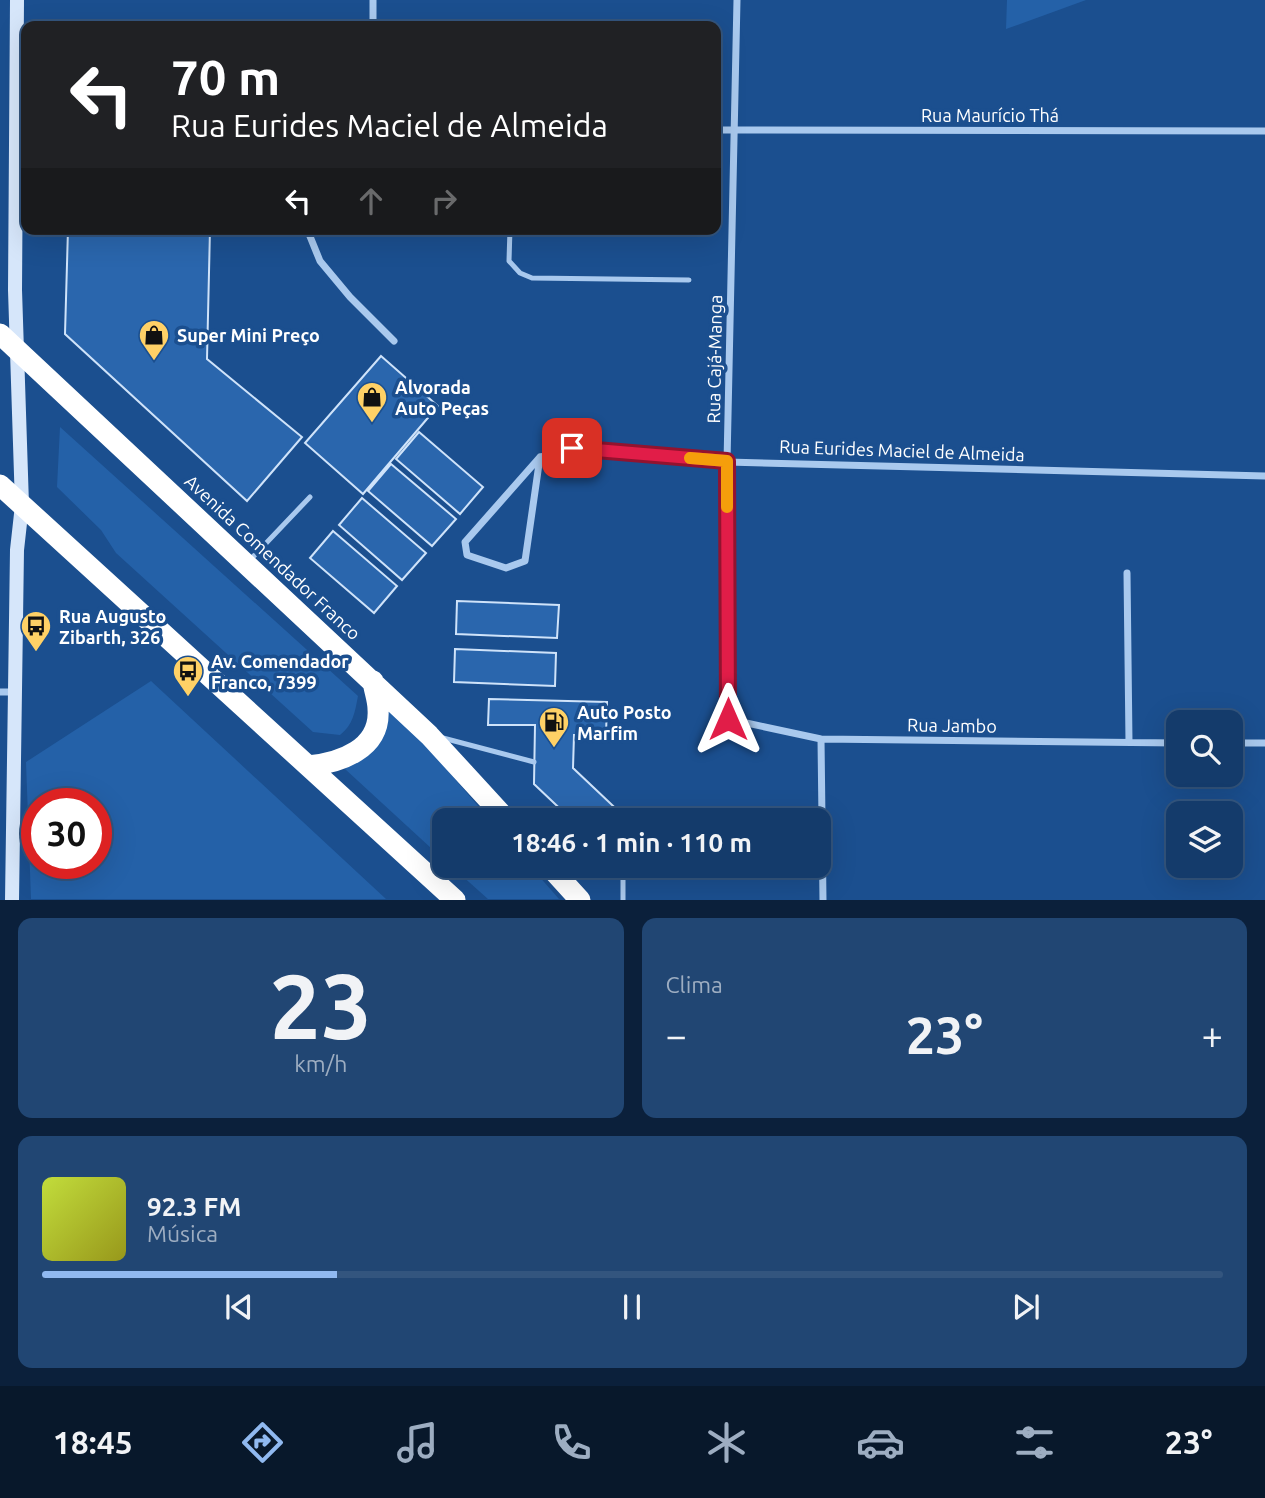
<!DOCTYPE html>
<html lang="pt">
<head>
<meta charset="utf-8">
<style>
	:root { --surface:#143b6b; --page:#214673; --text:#f1f3f6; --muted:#9dadc1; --line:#33557e; --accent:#90b9f0 }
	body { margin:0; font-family:Ubuntu,sans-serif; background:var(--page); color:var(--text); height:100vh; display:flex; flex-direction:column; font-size:26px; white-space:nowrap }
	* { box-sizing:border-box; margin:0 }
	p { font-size:23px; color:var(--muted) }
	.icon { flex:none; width:38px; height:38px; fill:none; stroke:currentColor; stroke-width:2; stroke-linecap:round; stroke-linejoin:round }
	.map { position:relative; height:900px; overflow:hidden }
	.panel { display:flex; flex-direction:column; gap:18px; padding:18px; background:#0b203b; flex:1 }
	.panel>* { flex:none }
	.hud { position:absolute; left:21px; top:21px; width:700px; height:214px; border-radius:14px; box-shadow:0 7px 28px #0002,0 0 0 2px var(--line); background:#202124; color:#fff; overflow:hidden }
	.buttons { position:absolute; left:1166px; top:710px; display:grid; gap:14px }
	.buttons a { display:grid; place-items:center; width:77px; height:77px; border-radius:14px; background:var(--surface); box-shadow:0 7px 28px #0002,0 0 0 2px var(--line); font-size:35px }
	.speed { position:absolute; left:21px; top:788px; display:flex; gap:14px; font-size:35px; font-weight:700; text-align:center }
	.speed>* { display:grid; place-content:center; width:91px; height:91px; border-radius:50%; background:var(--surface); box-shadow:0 7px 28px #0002,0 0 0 2px var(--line); line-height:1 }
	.speed .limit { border:10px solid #d22; background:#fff; color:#111 }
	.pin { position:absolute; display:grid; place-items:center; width:60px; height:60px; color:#fff; margin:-30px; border-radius:14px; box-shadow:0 4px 10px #0006 }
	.me { position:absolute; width:77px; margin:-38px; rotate:0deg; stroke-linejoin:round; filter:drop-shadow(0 0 5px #0008) }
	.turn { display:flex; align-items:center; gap:24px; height:147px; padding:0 35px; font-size:32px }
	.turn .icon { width:91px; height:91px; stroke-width:2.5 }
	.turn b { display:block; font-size:49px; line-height:60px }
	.lanes { display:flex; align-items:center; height:66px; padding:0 35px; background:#0003; justify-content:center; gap:35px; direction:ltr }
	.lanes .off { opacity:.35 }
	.big { font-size:52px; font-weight:700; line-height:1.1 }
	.panel .widget { flex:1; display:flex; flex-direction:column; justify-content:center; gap:10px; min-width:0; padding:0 24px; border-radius:14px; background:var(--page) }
	.panel .dial { align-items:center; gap:0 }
	.dial b { font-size:91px; line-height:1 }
	.song { display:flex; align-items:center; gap:21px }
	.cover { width:84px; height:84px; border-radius:10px; background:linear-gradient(135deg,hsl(70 70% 55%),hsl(60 70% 35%)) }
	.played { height:7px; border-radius:4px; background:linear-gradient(90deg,var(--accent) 25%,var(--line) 25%) }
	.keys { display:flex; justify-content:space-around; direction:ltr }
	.heat { display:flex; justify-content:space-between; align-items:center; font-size:38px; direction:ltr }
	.panel .tiles { flex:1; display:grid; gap:18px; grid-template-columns:1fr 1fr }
	.widget:last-child { grid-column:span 2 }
	.trip { position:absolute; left:432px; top:808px; width:399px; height:70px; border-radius:14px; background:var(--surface); box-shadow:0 7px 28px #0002,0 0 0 2px var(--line); font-weight:700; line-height:70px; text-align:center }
	.tab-bar { display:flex; height:112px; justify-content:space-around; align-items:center; background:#08182b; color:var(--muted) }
	.tab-bar .icon { width:49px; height:49px }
	.tab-bar .current { color:var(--accent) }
	.tab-bar b { font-size:32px; color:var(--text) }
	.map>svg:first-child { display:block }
	.green { fill:#2461a8; fill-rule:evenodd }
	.building { fill:#2a66ad; stroke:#cfe3fa; stroke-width:2 }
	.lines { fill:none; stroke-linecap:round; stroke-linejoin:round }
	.lane { stroke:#a9c9ee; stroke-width:5 }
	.street { stroke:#a9c9ee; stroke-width:7 }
	.secondary { stroke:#d6e6fa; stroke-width:14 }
	.highway { stroke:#fff; stroke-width:21 }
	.route-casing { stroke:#92132f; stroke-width:18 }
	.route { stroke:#e11d48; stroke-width:12 }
	.slow { stroke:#f59e0b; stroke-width:12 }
	.labels { text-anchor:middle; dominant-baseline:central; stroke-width:7; stroke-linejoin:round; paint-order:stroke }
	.street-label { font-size:18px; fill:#fff; stroke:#1b4f8f }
	.poi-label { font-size:18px; font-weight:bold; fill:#fff; stroke:#1b4f8f; text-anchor:start }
</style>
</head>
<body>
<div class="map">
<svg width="1265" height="900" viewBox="0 0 1265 900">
	<rect width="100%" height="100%" fill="#1b4f8f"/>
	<path class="green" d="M1007,0H1086L1006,29Z
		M60,427L358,696C355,712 353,725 340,735L313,732L116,553L101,530L57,487Z
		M151,681L386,899H31L26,762ZM37,803H96V863H37Z
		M376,687L491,821H444V860L345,769L365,754Z
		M451,866H530L559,899H488Z"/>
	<path class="building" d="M68,229H210L207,359L302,437L247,501L65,334Z
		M381,356L438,406L363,494L305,443Z
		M419,432L483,487L460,514L396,459Z
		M391,464L456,519L432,546L368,491Z
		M362,498L426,553L402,580L339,525Z
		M333,531L397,586L374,613L310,558Z
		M457,601L559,605L557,638L456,634Z
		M455,649L556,653L555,686L454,682Z
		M489,699L607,702L606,735H574L573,768L629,821H573L534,784L535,725H488Z"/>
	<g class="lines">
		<path class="lane" d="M510,229L509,261L520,273L532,278L689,280
			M249,561L310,497
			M443,738L534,762
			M623,900V869"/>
		<path class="street" d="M737,0L727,462L728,719L821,739L1178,743
			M373,26V0
			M716,130L1265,131
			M307,229L320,261L350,297L394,341
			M540,457L572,448L727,462L1265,476
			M540,457L525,561L506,568L467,555L465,542Z
			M1127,573L1129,742
			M0,692H14
			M821,739L823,900
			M1230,743H1265"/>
		<path class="secondary" d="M12,900L17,550L22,505L15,290L17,0"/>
		<path class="highway" d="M0,334L429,735L508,821
			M0,485L455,900
			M308,766C340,763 381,749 378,709C378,700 374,690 373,681
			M549,866L580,900"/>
	</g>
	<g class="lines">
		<g class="route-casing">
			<path id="route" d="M572,448L727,461L728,719"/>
		</g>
		<use href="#route" class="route"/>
		<path class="slow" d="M690,458L727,461V507"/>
	</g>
	<defs>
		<g id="shop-pin" transform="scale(1.575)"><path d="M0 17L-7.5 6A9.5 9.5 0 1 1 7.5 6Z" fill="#ffd166" stroke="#1b4f8f"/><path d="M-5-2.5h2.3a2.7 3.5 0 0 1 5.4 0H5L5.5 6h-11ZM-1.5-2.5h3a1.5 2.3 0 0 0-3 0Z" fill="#111"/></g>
		<g id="bus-pin" transform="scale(1.575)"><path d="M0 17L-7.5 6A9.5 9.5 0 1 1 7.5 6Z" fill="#ffd166" stroke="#1b4f8f"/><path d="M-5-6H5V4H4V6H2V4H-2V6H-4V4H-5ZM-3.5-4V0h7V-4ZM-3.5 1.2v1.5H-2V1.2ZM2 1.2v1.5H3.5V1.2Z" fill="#111"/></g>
		<g id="fuel-pin" transform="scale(1.575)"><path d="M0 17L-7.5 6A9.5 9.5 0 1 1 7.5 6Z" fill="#ffd166" stroke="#1b4f8f"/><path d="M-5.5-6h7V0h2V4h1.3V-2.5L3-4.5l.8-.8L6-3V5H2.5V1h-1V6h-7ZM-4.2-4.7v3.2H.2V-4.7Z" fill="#111"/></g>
	</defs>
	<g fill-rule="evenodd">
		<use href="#shop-pin" x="154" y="335"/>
		<use href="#shop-pin" x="372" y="397"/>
		<use href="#bus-pin" x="36" y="626"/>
		<use href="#bus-pin" x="188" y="671"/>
		<use href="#fuel-pin" x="554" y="722"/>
	</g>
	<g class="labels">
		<g class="street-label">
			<text x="990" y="115">Rua Maurício Thá</text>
			<text transform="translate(714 359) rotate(-89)">Rua Cajá-Manga</text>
			<text transform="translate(902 450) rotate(2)">Rua Eurides Maciel de Almeida</text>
			<text transform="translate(273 557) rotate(43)">Avenida Comendador Franco</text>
			<text transform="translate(952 725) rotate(1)">Rua Jambo</text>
		</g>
		<g class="poi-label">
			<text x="177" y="335">Super Mini Preço</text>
			<text x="395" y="387">Alvorada<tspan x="395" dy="21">Auto Peças</tspan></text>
			<text x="59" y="616">Rua Augusto<tspan x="59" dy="21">Zibarth, 326</tspan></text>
			<text x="211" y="661">Av. Comendador<tspan x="211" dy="21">Franco, 7399</tspan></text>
			<text x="577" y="712">Auto Posto<tspan x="577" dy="21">Marfim</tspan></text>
		</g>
	</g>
</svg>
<div class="buttons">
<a><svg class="icon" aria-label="search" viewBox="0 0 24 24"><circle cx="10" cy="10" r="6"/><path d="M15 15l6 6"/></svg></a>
<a><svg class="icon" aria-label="layers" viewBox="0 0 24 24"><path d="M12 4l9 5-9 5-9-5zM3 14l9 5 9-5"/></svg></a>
</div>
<div class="speed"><div class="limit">30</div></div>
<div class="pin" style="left:572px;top:448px;background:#d93025"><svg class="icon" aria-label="arrive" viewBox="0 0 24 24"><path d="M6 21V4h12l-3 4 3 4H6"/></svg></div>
<svg class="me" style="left:728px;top:719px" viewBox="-20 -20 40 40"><path d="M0-17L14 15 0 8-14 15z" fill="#e11d48" stroke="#fff" stroke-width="4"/></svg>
<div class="trip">18:46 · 1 min · 110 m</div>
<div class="hud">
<div class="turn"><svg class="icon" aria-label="left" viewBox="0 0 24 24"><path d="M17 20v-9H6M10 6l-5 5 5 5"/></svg><div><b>70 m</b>Rua Eurides Maciel de Almeida</div></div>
<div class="lanes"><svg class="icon" aria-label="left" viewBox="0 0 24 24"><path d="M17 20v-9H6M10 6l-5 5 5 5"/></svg><svg class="icon off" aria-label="ahead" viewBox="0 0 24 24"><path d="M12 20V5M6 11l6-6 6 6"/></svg><svg class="icon off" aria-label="right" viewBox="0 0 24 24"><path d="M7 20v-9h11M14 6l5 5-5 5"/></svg></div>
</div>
</div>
<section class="panel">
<div class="tiles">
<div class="widget dial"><b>23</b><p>km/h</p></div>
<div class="widget"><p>Clima</p>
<div class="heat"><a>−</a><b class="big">23°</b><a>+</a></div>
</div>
<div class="widget">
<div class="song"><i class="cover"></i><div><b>92.3 FM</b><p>Música</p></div></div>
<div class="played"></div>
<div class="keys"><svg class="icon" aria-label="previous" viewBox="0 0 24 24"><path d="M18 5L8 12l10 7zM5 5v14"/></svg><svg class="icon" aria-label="pause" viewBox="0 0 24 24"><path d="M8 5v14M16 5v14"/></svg><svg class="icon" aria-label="next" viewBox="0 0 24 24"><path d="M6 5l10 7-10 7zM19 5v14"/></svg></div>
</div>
</div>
</section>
<nav class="tab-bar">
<b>18:45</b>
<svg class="icon current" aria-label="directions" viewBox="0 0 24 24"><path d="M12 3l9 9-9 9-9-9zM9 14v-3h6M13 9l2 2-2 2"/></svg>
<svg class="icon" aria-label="music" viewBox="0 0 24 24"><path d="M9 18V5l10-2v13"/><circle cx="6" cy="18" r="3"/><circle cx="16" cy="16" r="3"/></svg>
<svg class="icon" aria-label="phone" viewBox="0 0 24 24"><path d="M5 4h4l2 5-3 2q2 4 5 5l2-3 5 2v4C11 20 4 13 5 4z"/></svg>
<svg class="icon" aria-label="climate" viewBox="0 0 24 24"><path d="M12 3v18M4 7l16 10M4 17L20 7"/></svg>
<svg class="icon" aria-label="car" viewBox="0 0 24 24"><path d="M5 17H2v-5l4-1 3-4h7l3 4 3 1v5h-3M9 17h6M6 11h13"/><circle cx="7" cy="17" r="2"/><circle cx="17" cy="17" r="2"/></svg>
<svg class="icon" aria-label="filters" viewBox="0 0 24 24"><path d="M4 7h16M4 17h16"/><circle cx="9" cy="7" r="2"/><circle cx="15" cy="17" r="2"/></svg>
<b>23°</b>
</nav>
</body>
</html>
